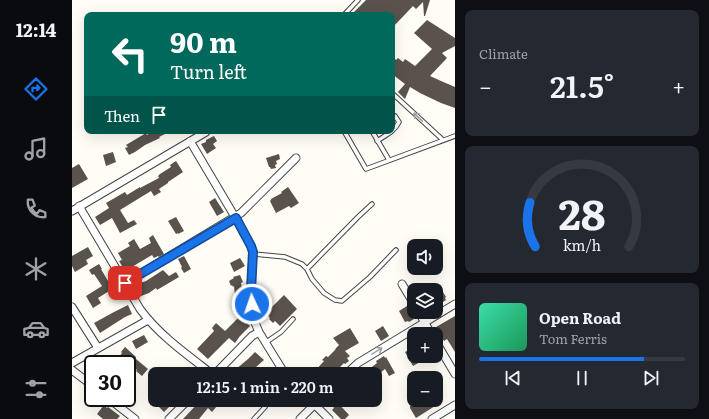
<!DOCTYPE html>
<html lang="en">
<head>
<meta charset="utf-8">
<style>
	:root { --surface:#171b24; --page:#242831; --text:#f1f3f6; --muted:#9ea1a6; --line:#363941; --accent:#1a73e8 }
	body { margin:0; font-family:Literata,serif; background:var(--page); color:var(--text); height:100vh; display:flex; flex-direction:column; font-size:15px; white-space:nowrap }
	* { box-sizing:border-box; margin:0 }
	p { font-size:13px; color:var(--muted) }
	.icon { flex:none; width:22px; height:22px; fill:none; stroke:currentColor; stroke-width:2; stroke-linecap:round; stroke-linejoin:round }
	.map { position:relative; flex:1; overflow:hidden }
	.sheet { display:flex; flex-direction:column; gap:10px; padding:10px; background:#0d0f14; width:254px }
	.sheet>* { flex:none }
	.hud { position:absolute; left:12px; top:12px; width:311px; height:122px; border-radius:8px; box-shadow:0 4px 16px #0002; background:#00695c; color:#fff; overflow:hidden }
	.buttons { position:absolute; left:335px; top:239px; display:grid; gap:8px }
	.buttons a { display:grid; place-items:center; width:36px; height:36px; border-radius:8px; background:var(--surface); box-shadow:0 4px 16px #0002; font-size:20px }
	.speed { position:absolute; left:12px; top:355px; display:flex; gap:8px; font-size:20px; font-weight:700; text-align:center }
	.speed>* { display:grid; place-content:center; width:52px; height:52px; border-radius:50%; background:var(--surface); box-shadow:0 4px 16px #0002; line-height:1 }
	.speed .limit { border:2px solid #111; border-radius:6px; background:#fff; color:#111 }
	.pin { position:absolute; display:grid; place-items:center; width:34px; height:34px; color:#fff; margin:-17px; border-radius:8px; box-shadow:0 2px 6px #0006 }
	.me { position:absolute; width:44px; margin:-22px; rotate:357deg; stroke-linejoin:round; filter:drop-shadow(0 0 3px #0008) }
	.turn { display:flex; align-items:center; gap:14px; height:84px; padding:0 20px; font-size:18px }
	.turn .icon { width:52px; height:52px; stroke-width:2.5 }
	.turn b { display:block; font-size:28px; line-height:34px }
	.then { display:flex; align-items:center; height:38px; padding:0 20px; background:#0003; gap:8px; font-size:15px }
	.big { font-size:30px; font-weight:600; line-height:1.1 }
	.sheet .tile { flex:1; display:flex; flex-direction:column; justify-content:center; gap:6px; min-width:0; padding:0 14px; border-radius:8px; background:var(--page) }
	.sheet .dial { align-items:center; gap:0 }
	.dial svg { height:104px; overflow:visible; fill:none; stroke:var(--line); stroke-width:7; stroke-linecap:round; text-anchor:middle }
	.dial text { fill:var(--text); stroke:none }
	.song { display:flex; align-items:center; gap:12px }
	.cover { width:48px; height:48px; border-radius:6px; background:linear-gradient(135deg,hsl(160 70% 55%),hsl(150 70% 35%)) }
	.played { height:4px; border-radius:2px; background:linear-gradient(90deg,var(--accent) 80%,var(--line) 80%) }
	.keys { display:flex; justify-content:space-around; direction:ltr }
	.heat { display:flex; justify-content:space-between; align-items:center; font-size:22px; direction:ltr }
	.trip { position:absolute; left:76px; top:367px; width:234px; height:40px; border-radius:8px; background:var(--surface); box-shadow:0 4px 16px #0002; font-weight:600; line-height:40px; text-align:center }
	main { display:flex; flex:1; min-height:0 }
	.tabs { display:flex; flex-direction:column; width:72px; justify-content:space-around; align-items:center; background:#090b0e; color:var(--muted) }
	.tabs .icon { width:28px; height:28px }
	.tabs .current { color:var(--accent) }
	.tabs b { font-size:18px; color:var(--text) }
	.map>svg:first-child { display:block }
	.building { fill:#5a524d }
	.lines { fill:none; stroke-linecap:round; stroke-linejoin:round }
	.service-casing { stroke:#444; stroke-width:5.5 }
	.minor-casing { stroke:#444; stroke-width:9 }
	.service { stroke:#fff; stroke-width:3.5 }
	.minor { stroke:#fff; stroke-width:7 }
	.oneway { stroke:#a0a0a0 }
	.route-casing { stroke:#114b97; stroke-width:10 }
	.route { stroke:#1a73e8; stroke-width:7 }
</style>
</head>
<body>
<main>
<nav class="tabs">
<b>12:14</b>
<svg class="icon current" aria-label="directions" viewBox="0 0 24 24"><path d="M12 3l9 9-9 9-9-9zM9 14v-3h6M13 9l2 2-2 2"/></svg>
<svg class="icon" aria-label="music" viewBox="0 0 24 24"><path d="M9 18V5l10-2v13"/><circle cx="6" cy="18" r="3"/><circle cx="16" cy="16" r="3"/></svg>
<svg class="icon" aria-label="phone" viewBox="0 0 24 24"><path d="M5 4h4l2 5-3 2q2 4 5 5l2-3 5 2v4C11 20 4 13 5 4z"/></svg>
<svg class="icon" aria-label="climate" viewBox="0 0 24 24"><path d="M12 3v18M4 7l16 10M4 17L20 7"/></svg>
<svg class="icon" aria-label="car" viewBox="0 0 24 24"><path d="M5 17H2v-5l4-1 3-4h7l3 4 3 1v5h-3M9 17h6M6 11h13"/><circle cx="7" cy="17" r="2"/><circle cx="17" cy="17" r="2"/></svg>
<svg class="icon" aria-label="filters" viewBox="0 0 24 24"><path d="M4 7h16M4 17h16"/><circle cx="9" cy="7" r="2"/><circle cx="15" cy="17" r="2"/></svg>
</nav>
<div class="map">
<svg width="383" height="419" viewBox="0 0 383 419">
	<rect width="100%" height="100%" fill="#fffdf5"/>
	<path class="building" d="M294,0H358L353,16H352L351,2L344,9L341,6L320,28V15H279Z
		M355,20L383,38V46L370,53L375,58L358,76L369,81L383,87V108L369,103L348,93L338,87L333,99L326,92L333,84L320,74V56L324,60L326,58L331,62L333,59L343,66L360,49L342,33Z
		M82,131H99L87,137L88,138L73,145L63,152L57,155L53,148L56,147L54,145L74,133L75,135Z
		M142,136L145,141L141,144L144,148L135,154L129,144L134,142V140Z
		M41,152L44,162L34,166L31,155Z
		M207,154L208,159L204,161L205,164L203,165L204,168L199,169L198,167H197L194,158Z
		M104,161L111,172L96,182V183L87,189L89,192L82,196L79,191L48,210L56,223L62,220L65,224L48,233L40,218L28,225L23,217L37,208L34,203L53,192L55,195L68,187V188L87,178L86,176L88,174L99,167L98,165Z
		M7,164L16,179L0,188V168Z
		M216,187L227,203L219,208L217,206L204,213L198,201L199,200V199L210,193L209,192Z
		M143,198L152,212L145,216L137,202Z
		M104,217L112,231L106,234V233L104,234L96,221Z
		M81,235L92,254L87,257L86,256L82,258L80,255L53,271L47,261L50,260L46,253L58,246L56,243L62,239L68,249L79,243L77,238Z
		M16,247L21,256L14,260L16,264L3,272L0,266V256Z
		M112,256L119,269L112,273L109,268L110,267L106,259Z
		M168,258L173,266L162,272L158,263Z
		M27,264L30,269H29L36,281H37L42,288L26,298L29,303L21,308L14,296L30,286L22,274L20,275L17,270Z
		M91,270L97,276L104,272L107,277L85,290L84,288L77,293L69,296L63,285L74,281Z
		M168,275L171,282L169,283L172,301H170L171,304L164,305L162,286L161,287L160,285L159,286L157,281L162,278L161,277Z
		M368,287L374,297L373,298L374,300L368,304L367,302L364,303V289Z
		M212,295L225,309L208,326L203,321L201,323L197,319L198,318L194,313Z
		M56,305L60,314L53,317L28,333L22,323L42,312Z
		M335,306L339,313L342,311L343,316L341,317L342,319L337,322L336,321L333,322L327,311Z
		M168,316L178,326L168,336L163,343L157,338L136,359L125,349L142,331L140,328L144,323L153,331Z
		M383,316V352L375,339L372,341L364,327Z
		M311,326L317,336L309,341L303,331Z
		M278,328L287,343L273,351L278,356L275,358L277,361L273,364L272,363L261,374H246L243,371L252,361L250,360L254,356L256,357L263,350L264,348L267,345L261,338Z
		M72,335L76,342L64,349L60,341Z
		M53,347L64,357V359L76,369L70,376L64,371L65,370L48,356L50,353L49,352Z
		M342,349V356H344L348,362L341,366L333,352L337,350L338,351Z
		M183,352L192,360L176,374H167L163,370L176,359Z
		M33,355L35,356V355L46,364H28L30,362L28,361Z
		M312,356L313,358L314,357L323,373L317,376L313,369L303,377V374H291L305,363L304,361Z
		M87,400H104L92,412L84,404Z
		M129,400H139L145,406L140,412L136,408L127,419H111Z
		M348,400H359L363,406L344,418L338,408V406Z
		M265,402L277,415L273,419H269L260,410L262,408L261,406Z
		M32,405L35,408L36,407L48,416L45,419H31L25,414Z"/>
	<g class="lines">
		<g class="service-casing">
			<path id="service" d="M272,15L286,0
				M320,93L371,140
				M272,131L294,169L383,136
				M300,131L317,160
				M305,141C314,135 323,131 327,122L323,116
				M181,254L213,257L230,264L235,269L240,279L252,293L263,300L270,301L298,277L324,250
				M235,269L286,217L300,204
				M193,343L209,332L221,319
				M182,419L193,407"/>
		</g>
		<g class="minor-casing">
			<path id="minor" d="M118,141L163,217L179,246L181,252L179,290L181,318L187,332L213,374
				M7,206L68,309C87,335 114,354 140,374
				M0,211L134,132
				M53,283L169,213L224,158
				M330,284L342,304
				M0,307L26,348
				M347,312L359,334
				M364,342L383,374
				M0,363L76,320
				M0,370L21,386
				M143,374L180,336L187,332
				M274,374L286,363L383,304
				M36,398L63,419
				M238,400L257,419
				M97,419L116,400
				M228,419L247,400
				M360,419L383,405"/>
		</g>
		<use href="#service" class="service"/>
		<use href="#minor" class="minor"/>
	</g>
	<defs><path id="oneway-shaft" d="M-6 0H5M1.5-3L5.5 0L1.5 3" fill="none" stroke-width="1.6" stroke-linecap="round" stroke-linejoin="round"/></defs>
	<g class="oneway">
		<use href="#oneway-shaft" transform="translate(346 117) rotate(-137)"/>
		<use href="#oneway-shaft" transform="translate(305 351) rotate(-31)"/>
	</g>
	<g class="lines">
		<g class="route-casing">
			<path id="route" d="M53,283L164,218L179,246L181,252L179,290L180,304"/>
		</g>
		<use href="#route" class="route"/>
	</g>
</svg>
<div class="buttons">
<a><svg class="icon" aria-label="sound" viewBox="0 0 24 24"><path d="M4 9h4l5-4v14l-5-4H4zM17 9q2 3 0 6"/></svg></a>
<a><svg class="icon" aria-label="layers" viewBox="0 0 24 24"><path d="M12 4l9 5-9 5-9-5zM3 14l9 5 9-5"/></svg></a>
<a>+</a>
<a>−</a>
</div>
<div class="speed"><div class="limit">30</div></div>
<div class="pin" style="left:53px;top:283px;background:#d93025"><svg class="icon" aria-label="arrive" viewBox="0 0 24 24"><path d="M6 21V4h12l-3 4 3 4H6"/></svg></div>
<svg class="me" style="left:180px;top:304px" viewBox="-20 -20 40 40"><circle r="17" fill="#1a73e8" stroke="#fff" stroke-width="3"/><path d="M0-11L8 9 0 5-8 9z" fill="#fff"/></svg>
<div class="trip">12:15 · 1 min · 220 m</div>
<div class="hud">
<div class="turn"><svg class="icon" aria-label="left" viewBox="0 0 24 24"><path d="M17 20v-9H6M10 6l-5 5 5 5"/></svg><div><b>90 m</b>Turn left</div></div>
<div class="then">Then<svg class="icon" aria-label="arrive" viewBox="0 0 24 24"><path d="M6 21V4h12l-3 4 3 4H6"/></svg></div>
</div>
</div>
<section class="sheet">
<div class="tile"><p>Climate</p>
<div class="heat"><a>−</a><b class="big">21.5°</b><a>+</a></div>
</div>
<div class="tile dial"><svg viewBox="0 0 100 80">
<path d="M14 69A42 42 0 1 1 86 69"/>
<path d="M14 69A42 42 0 0 1 10 35" stroke="#1a73e8"/>
<text x="50" y="56" font-size="32" font-weight="700">28</text>
<text x="50" y="72" font-size="11">km/h</text>
</svg></div>
<div class="tile">
<div class="song"><i class="cover"></i><div><b>Open Road</b><p>Tom Ferris</p></div></div>
<div class="played"></div>
<div class="keys"><svg class="icon" aria-label="previous" viewBox="0 0 24 24"><path d="M18 5L8 12l10 7zM5 5v14"/></svg><svg class="icon" aria-label="pause" viewBox="0 0 24 24"><path d="M8 5v14M16 5v14"/></svg><svg class="icon" aria-label="next" viewBox="0 0 24 24"><path d="M6 5l10 7-10 7zM19 5v14"/></svg></div>
</div>
</section>
</main>
</body>
</html>
